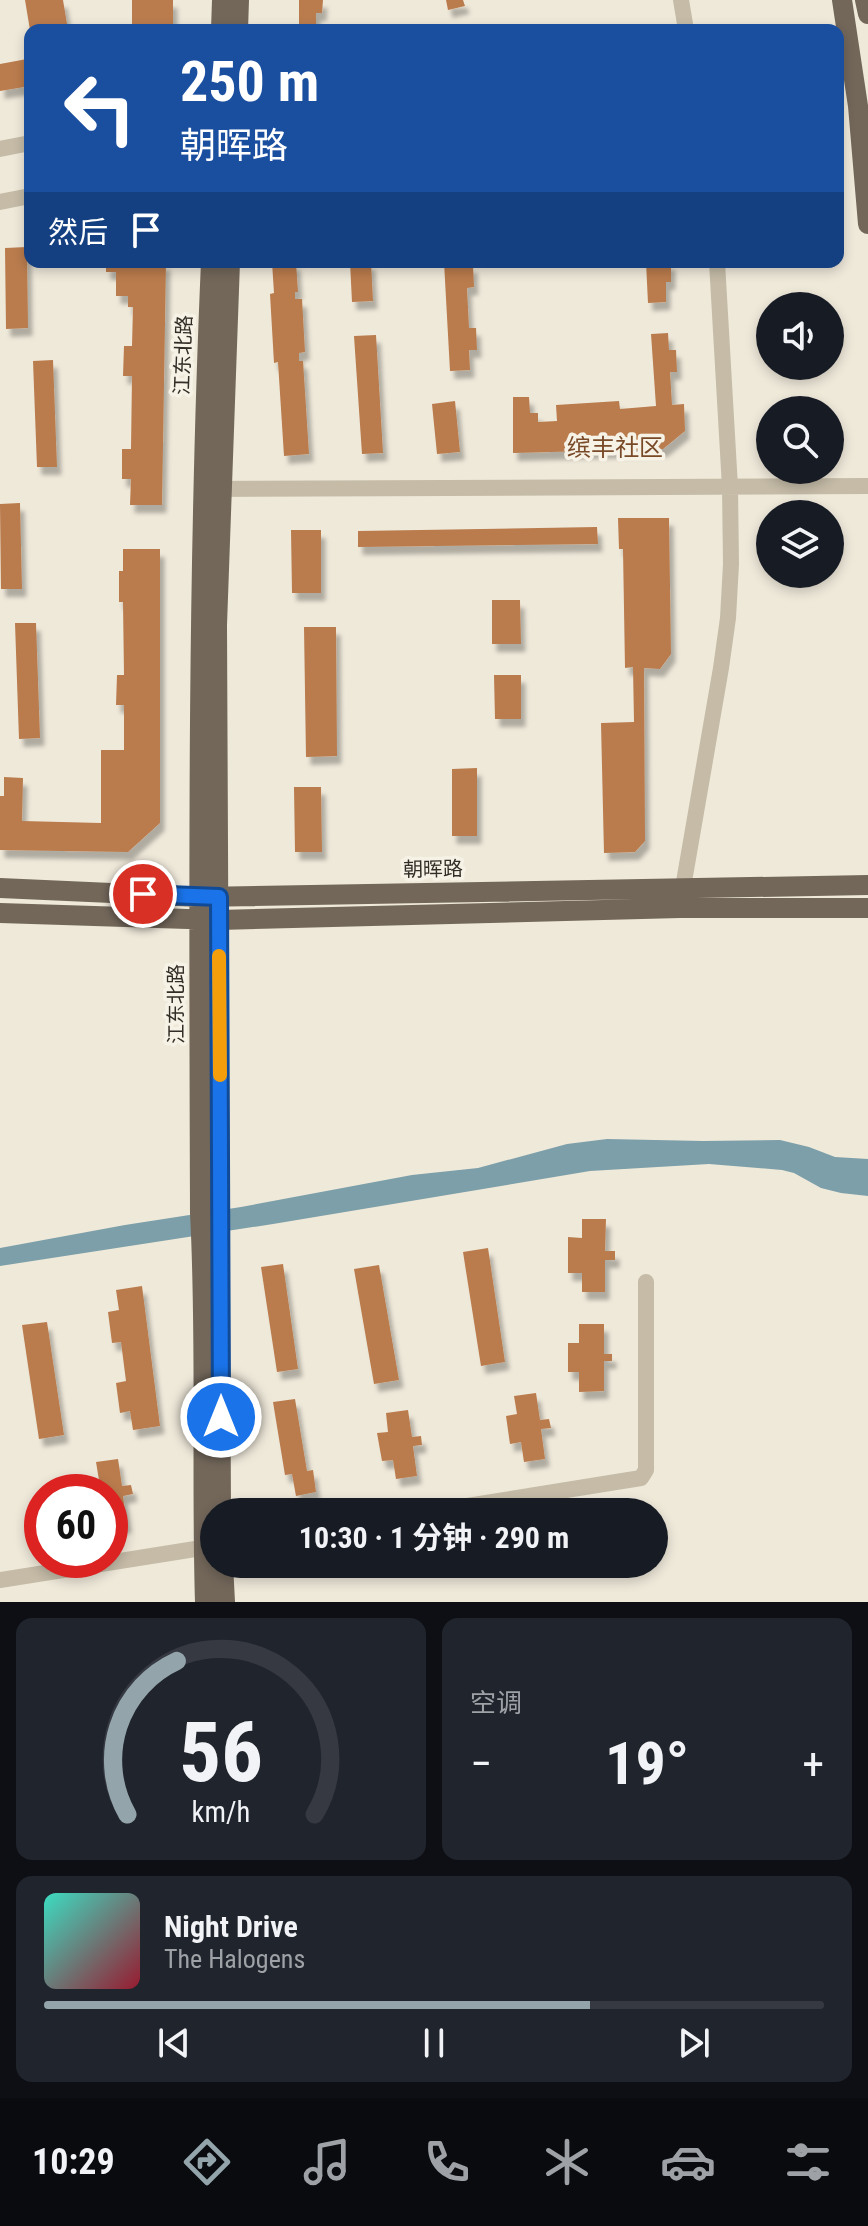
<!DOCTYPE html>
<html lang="zh">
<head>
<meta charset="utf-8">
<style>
	:root { --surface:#171b24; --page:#20242c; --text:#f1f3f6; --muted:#9ea1a6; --line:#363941; --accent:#93a4ab }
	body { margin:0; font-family:"Roboto Condensed","Noto Sans SC",sans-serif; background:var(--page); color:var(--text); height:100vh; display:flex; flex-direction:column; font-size:30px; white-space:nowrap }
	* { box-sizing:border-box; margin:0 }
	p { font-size:26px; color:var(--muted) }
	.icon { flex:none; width:44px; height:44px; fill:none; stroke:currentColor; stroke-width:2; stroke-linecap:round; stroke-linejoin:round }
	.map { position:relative; height:1602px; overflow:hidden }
	.drawer { display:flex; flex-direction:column; gap:16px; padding:16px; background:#0d0f14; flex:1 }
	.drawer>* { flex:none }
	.guide { position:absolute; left:24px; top:24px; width:820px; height:244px; border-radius:16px; box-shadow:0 4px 12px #0003; background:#1a4fa0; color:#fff; overflow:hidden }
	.buttons { position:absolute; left:756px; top:292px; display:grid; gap:16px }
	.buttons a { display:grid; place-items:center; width:88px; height:88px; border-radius:50%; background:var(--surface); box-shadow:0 4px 12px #0003; font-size:40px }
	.speed { position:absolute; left:24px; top:1474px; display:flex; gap:16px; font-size:40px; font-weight:700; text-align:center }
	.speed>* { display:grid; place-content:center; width:104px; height:104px; border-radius:50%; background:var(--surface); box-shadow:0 4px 12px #0003; line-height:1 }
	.speed .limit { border:12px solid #d22; background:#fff; color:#111 }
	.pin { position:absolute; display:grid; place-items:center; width:68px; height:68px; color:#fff; margin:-34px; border:4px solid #fff; border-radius:50%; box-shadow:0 2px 8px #0007 }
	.me { position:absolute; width:88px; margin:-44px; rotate:0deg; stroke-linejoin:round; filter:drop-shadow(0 0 6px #0008) }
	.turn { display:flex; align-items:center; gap:28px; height:168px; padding:0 24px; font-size:36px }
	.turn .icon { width:104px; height:104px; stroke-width:2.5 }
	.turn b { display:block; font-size:56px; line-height:68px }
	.then { display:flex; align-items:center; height:76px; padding:0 24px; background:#0003; gap:16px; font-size:30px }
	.big { font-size:60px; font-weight:700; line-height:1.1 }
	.drawer .card { flex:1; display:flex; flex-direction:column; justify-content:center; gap:12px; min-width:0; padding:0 28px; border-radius:16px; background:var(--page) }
	.drawer .dial { align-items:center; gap:0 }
	.dial svg { height:208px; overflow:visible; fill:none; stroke:var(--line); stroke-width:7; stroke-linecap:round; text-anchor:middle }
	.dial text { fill:var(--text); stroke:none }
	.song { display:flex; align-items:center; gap:24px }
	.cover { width:96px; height:96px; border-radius:12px; background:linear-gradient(135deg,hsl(170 70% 55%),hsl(350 70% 35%)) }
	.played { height:8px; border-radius:4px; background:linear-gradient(90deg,var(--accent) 70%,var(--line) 70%) }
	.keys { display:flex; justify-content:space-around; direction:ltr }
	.heat { display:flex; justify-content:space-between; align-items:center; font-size:44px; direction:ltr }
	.drawer .tiles { flex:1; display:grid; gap:16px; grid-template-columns:1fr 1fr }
	.card:last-child { grid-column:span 2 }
	.trip { position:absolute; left:200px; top:1498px; width:468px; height:80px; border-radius:40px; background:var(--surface); box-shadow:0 4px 12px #0003; font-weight:700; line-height:80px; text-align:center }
	.dock { display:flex; height:128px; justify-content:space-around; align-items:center; background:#090b0e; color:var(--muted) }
	.dock .icon { width:56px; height:56px }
	.dock .on { color:var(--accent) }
	.dock b { font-size:36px; color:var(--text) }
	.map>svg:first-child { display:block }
	.water { fill:#7c9fa9 }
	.building { fill:#ba7b4d; filter:url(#shadow) }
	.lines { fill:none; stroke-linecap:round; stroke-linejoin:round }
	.minor { stroke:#c5bba7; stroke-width:16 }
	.major { stroke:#73675a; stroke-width:20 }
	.route-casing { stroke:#114b97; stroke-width:20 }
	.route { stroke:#1a73e8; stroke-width:14 }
	.slow { stroke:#f59e0b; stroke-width:14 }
	.labels { text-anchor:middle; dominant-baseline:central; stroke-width:7; stroke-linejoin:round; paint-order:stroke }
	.street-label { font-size:20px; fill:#332d27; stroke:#f7f2e6 }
	.quarter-label { font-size:24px; fill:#794a28; stroke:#f7f2e6 }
</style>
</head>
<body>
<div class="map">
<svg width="868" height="1602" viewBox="0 0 868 1602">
	<defs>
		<filter id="shadow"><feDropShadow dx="4.5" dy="8" stdDeviation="2" flood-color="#0004"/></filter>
	</defs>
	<rect width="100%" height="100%" fill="#efe9da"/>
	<path class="water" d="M607,1139L703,1141L780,1140L809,1147L835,1157L868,1159V1196L841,1193L821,1188L794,1173L782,1170L709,1164L590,1171L273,1224L0,1266V1248L125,1225L241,1207L412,1175L478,1168L567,1144Z"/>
	<path class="building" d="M25,0H63L68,30H30Z
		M132,0H173V30H132Z
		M299,0H323L322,13H316V30H299Z
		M446,0H463L465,6L448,10Z
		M27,59L28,63L30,62V86L0,91V64Z
		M27,247L28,328L6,329L5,248Z
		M106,262H166L162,505H130L131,479H122V449H131L132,376H123L124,346H132L133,307H128V296H116V272H106Z
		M272,262H296L298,292H295V299H302L305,352L299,353V361H303L309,454L284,456L278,362L274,363L270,294L274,293Z
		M350,262H371L373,301L352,302Z
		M444,262H465V265H473L474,287L467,288L469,328H476L477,350H469L470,370L450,371Z
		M646,262H671V282H666V302L648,303Z
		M668,333L669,350H676L677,372H670L672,405L684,404L685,431L663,449L513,453V397H529L530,413H538V422L557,421L556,405L619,401L620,409L656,406L651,334Z
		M376,335L383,453L362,454L354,336Z
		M53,360L57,467H37L33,361Z
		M455,401L460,452L437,454L432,404Z
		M20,503L22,589H1L0,504Z
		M618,518H669L671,654L660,669L644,668L645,841L635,852L604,853L601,723L634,722L633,667L625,668L623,549H619Z
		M597,527L598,544L358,547V531Z
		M291,530H321V593H292Z
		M123,549H160V823L128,852L0,850V796H4V777L23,778L22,821L101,823V750H124V705H116L117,675H124L123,602H119V571H123Z
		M492,600H520L521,644H492Z
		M15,623H36L40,738L19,739Z
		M304,627H336L337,756L306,757Z
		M494,675H521V719H495Z
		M477,768V836H452V769Z
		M294,787H321L322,852H295Z
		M582,1219H606L605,1251H615V1260H605V1292H582V1273H568V1237L582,1238Z
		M488,1248L505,1362L481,1366L463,1252Z
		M283,1264L298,1369L277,1372L261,1267Z
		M379,1265L399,1380L374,1384L354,1269Z
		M142,1286L160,1426L133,1430L130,1411L120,1413L116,1383L126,1381L121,1342L112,1343L108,1312L119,1310L116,1290Z
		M47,1322L64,1435L39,1439L22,1325Z
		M579,1324H604V1354H612V1361H604V1391L579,1392V1372H568V1343H579Z
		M536,1393L540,1420L549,1419L551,1428L541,1429L545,1459L524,1462L521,1442L510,1444L506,1416L517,1414L514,1396Z
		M295,1399L307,1471L313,1470L316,1492L296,1496L292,1474L285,1475L273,1402Z
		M408,1410L412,1437L421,1436L422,1445L413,1446L417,1476L396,1479L393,1460L382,1461L377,1433L388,1432L386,1413Z
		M118,1459L122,1486L131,1485L133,1494L123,1496L127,1525L110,1527V1492H89L87,1482L99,1480L96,1462Z"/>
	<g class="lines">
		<path class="minor" d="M681,0L686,30
			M0,149L30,143
			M0,202L30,196
			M213,489L868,486
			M681,899L721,668L728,618L731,564L730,487L717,262
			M430,1512L641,1478L646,1470V1282
			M0,1580L214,1546"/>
		<path class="major" d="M842,0L858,106L868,224
			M865,0L868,14
			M221,30L222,0
			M238,30L239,0
			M0,888L200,897L868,885
			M0,913L219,920L680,908H868
			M221,1512L217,625L230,262
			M223,1564L225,1602
			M205,1602C201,1473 207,1343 200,1213C199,896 197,579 211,262"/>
	</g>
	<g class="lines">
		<g class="route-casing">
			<path id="route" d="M143,894L219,897L221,1417"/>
		</g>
		<use href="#route" class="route"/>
		<path class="slow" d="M219,956L220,1075"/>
	</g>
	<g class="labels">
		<g class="street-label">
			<text transform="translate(183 355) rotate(-88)">江东北路</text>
			<text transform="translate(433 869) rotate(-1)">朝晖路</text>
			<text transform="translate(176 1004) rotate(-90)">江东北路</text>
		</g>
		<g class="quarter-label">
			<text x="615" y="448">缤丰社区</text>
		</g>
	</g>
</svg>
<div class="buttons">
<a><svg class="icon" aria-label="sound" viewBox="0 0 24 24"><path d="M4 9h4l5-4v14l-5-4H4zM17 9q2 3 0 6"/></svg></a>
<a><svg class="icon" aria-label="search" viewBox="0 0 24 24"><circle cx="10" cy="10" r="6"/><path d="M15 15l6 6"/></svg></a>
<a><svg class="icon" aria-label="layers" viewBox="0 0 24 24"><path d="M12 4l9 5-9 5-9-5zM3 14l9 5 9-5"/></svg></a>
</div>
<div class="speed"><div class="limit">60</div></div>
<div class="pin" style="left:143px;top:894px;background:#d93025"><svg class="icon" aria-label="arrive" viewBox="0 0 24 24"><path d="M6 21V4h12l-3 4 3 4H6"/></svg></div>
<svg class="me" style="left:221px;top:1417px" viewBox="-20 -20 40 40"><circle r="17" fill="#1a73e8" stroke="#fff" stroke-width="3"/><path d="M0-11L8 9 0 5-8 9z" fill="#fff"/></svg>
<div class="trip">10:30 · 1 分钟 · 290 m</div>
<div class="guide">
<div class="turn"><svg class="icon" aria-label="left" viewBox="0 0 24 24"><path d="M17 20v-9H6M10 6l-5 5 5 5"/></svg><div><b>250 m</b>朝晖路</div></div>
<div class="then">然后<svg class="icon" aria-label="arrive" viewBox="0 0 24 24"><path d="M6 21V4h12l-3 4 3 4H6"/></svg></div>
</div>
</div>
<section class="drawer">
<div class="tiles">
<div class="card dial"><svg viewBox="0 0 100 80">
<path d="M14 69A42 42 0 1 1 86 69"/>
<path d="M14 69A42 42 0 0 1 33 10" stroke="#93a4ab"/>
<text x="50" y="56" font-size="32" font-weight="700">56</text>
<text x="50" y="72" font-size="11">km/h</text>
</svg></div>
<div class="card"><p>空调</p>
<div class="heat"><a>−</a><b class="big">19°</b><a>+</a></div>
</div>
<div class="card">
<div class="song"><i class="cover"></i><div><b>Night Drive</b><p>The Halogens</p></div></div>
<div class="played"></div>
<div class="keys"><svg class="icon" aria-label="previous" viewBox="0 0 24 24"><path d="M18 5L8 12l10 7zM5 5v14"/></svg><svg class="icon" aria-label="pause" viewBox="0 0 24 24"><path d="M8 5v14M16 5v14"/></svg><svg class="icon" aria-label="next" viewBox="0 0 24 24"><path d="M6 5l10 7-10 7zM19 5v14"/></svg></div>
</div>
</div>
</section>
<nav class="dock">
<b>10:29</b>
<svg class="icon on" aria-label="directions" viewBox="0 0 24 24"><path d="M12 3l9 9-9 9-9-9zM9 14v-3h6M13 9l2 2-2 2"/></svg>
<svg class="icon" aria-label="music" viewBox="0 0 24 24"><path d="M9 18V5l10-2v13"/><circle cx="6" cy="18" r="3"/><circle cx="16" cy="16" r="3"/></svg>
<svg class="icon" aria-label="phone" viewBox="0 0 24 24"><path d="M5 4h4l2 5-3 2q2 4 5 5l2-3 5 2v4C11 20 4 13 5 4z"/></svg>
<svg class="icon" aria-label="climate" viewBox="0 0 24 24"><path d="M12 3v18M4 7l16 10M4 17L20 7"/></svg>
<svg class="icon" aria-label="car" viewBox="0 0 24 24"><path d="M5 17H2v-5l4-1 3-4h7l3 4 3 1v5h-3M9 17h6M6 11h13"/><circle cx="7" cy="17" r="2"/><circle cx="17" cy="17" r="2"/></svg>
<svg class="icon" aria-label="filters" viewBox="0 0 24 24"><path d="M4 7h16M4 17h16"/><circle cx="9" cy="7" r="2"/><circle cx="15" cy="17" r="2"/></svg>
</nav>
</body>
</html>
